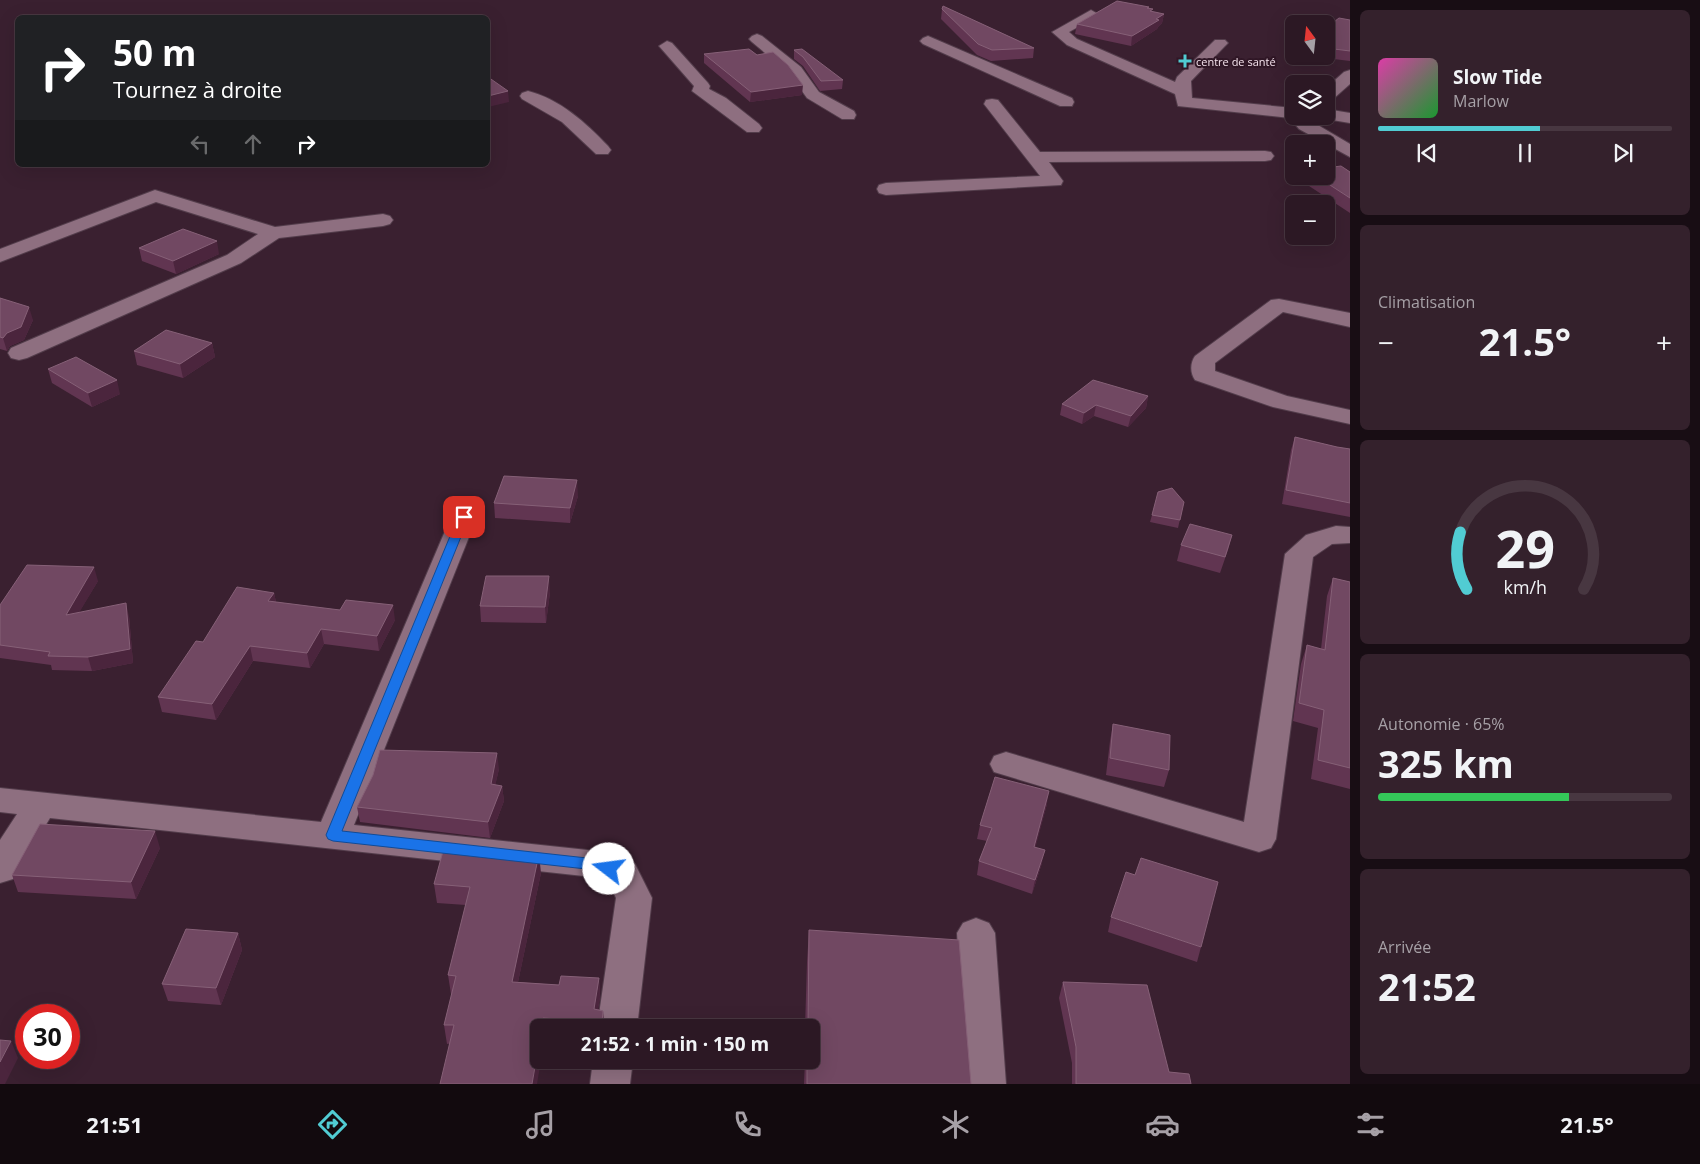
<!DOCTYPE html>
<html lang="fr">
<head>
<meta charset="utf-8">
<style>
	:root { --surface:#2c1824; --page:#34212c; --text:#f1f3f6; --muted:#a6a0a6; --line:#483741; --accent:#51ccd3 }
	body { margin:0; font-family:"Open Sans",sans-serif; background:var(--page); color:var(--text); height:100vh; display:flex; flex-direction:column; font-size:19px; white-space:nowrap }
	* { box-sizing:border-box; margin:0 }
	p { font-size:16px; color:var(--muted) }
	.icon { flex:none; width:28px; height:28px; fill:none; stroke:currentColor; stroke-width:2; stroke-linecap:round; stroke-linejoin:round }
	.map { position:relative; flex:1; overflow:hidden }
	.drawer { display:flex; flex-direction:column; gap:10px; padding:10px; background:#180d14; width:350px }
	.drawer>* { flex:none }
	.hud { position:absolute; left:15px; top:15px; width:475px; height:152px; border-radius:8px; box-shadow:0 5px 20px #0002,0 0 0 1px var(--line); background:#202124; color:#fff; overflow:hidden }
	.needle { width:32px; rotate:345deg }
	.buttons { position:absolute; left:1285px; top:15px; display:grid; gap:10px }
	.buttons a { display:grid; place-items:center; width:50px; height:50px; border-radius:8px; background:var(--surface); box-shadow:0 5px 20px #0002,0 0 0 1px var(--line); font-size:25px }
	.speed { position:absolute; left:15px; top:1004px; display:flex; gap:10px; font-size:25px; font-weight:700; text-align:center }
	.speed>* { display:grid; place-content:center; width:65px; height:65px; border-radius:50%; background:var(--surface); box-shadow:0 5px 20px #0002,0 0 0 1px var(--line); line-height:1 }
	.speed .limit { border:8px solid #d22; background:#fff; color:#111 }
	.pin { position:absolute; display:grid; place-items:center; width:42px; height:42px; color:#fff; margin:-21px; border-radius:10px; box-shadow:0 2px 8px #0006 }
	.me { position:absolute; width:55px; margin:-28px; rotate:285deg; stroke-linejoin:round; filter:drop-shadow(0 0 4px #0008) }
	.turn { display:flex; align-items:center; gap:18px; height:105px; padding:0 15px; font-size:22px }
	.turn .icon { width:65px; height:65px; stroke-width:2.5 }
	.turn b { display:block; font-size:35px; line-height:42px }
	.lanes { display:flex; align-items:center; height:48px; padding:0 15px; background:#0003; justify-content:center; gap:25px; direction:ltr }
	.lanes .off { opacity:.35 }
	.big { font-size:38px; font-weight:700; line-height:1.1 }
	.drawer .widget { flex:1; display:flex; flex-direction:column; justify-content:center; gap:8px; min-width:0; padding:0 18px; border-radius:8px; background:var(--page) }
	.drawer .dial { align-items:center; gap:0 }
	.dial svg { height:130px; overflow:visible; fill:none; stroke:var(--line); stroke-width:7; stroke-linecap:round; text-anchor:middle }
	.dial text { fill:var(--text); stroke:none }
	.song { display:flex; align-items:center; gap:15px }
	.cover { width:60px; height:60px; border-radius:8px; background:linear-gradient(135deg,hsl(320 70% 55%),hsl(130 70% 35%)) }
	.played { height:5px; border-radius:2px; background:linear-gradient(90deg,var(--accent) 55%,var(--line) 55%) }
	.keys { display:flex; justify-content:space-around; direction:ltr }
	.heat { display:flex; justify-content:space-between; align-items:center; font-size:28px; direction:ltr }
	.charge { height:8px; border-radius:4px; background:linear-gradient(90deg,#34c759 65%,var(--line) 0) }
	.trip { position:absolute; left:530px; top:1019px; width:290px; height:50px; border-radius:8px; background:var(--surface); box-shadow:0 5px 20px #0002,0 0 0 1px var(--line); font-weight:700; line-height:50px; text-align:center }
	.tabs { display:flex; height:80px; justify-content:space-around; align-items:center; background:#120a0e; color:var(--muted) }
	.tabs .icon { width:35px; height:35px }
	.tabs .active { color:var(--accent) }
	.tabs b { font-size:22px; color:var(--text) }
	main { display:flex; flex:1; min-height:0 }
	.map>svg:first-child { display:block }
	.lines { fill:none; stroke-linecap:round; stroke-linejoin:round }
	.street-casing { stroke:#533d4b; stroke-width:2 }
	.street { fill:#8e6f80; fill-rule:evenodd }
	.wall { fill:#613551 }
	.shaded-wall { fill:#4b253d }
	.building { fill:#714862; stroke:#866077 }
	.route { fill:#1a73e8; stroke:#114b97 }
	.poi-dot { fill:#51ccd3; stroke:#301726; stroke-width:2 }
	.labels { text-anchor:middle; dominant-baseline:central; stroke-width:4; stroke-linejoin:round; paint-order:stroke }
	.far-poi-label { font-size:11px; fill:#f5e3ed; stroke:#301726; text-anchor:start }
</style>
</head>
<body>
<main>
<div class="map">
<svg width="1350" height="1084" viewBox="0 0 1350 1084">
	<rect width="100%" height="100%" fill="#3a2030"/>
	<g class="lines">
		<g class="street-casing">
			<path id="street" d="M1091,10L1098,14L1096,17L1069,32L1077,39L1175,82L1177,77L1215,40H1225L1228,43L1225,46L1191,81L1192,98L1294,108V116H1306L1311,121L1350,144V157L1299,129L1290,118L1178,106L1175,94L1067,45L1052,32Z
				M757,34L762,36L801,67L819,92L854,111L856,115L854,119H842L807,98L789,73L752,42L749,39L752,36Z
				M928,36L1072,98L1074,102L1072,106H1060L923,44L920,41L923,38Z
				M667,41L672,43L708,83L710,86L709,89L726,98L759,124L762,128L759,132H747L692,91L694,86L659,46Z
				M1350,70V84L1332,100L1326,102V88L1344,72Z
				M528,91C560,99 586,123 608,146L611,150L608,154H596L562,122L522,99L520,96L522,93Z
				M992,99L998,100L1040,152L1265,151L1271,152L1274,156L1271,160L1265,161L1049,162L1063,181L1061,185L886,195L879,193L877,189L879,185L886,183L1040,176L984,104L986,100Z
				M1326,109L1350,113V123L1320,118L1326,116Z
				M155,190L275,227L383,214L390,216L393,220L390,224L383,226L279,238L241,263L27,358L19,360L11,358L8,353L11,348L227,255L258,234L156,202L0,262V249Z
				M1279,299L1350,313V327L1283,312L1215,363V371L1287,396L1350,410V424L1273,407L1195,380C1190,373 1190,363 1195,356L1271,300Z
				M464,509L474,511L477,517L354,825L597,851L635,864L652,898L637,1028H597L616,898L609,883L593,877L50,818L13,879L0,883V840L17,814L0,812V788L321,822L451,517L454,511Z
				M1336,526L1350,527V543L1332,544L1313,557L1276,839L1271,848L1259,852L994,772L990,764L994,756L1006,752L1244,822L1285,554L1306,535Z
				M976,918L989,923L995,933L1006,1084H966L957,933L963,923Z
				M593,1060H633L630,1084H590Z"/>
		</g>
		<use href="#street" class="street"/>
	</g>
	<path class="wall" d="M1149,7V8L1153,12L1164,14L1162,23L1158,27L1157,29L1131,46L1075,34L1077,24Z
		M942,9L1034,48L1033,58L991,61L977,55L941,19Z
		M1350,20V61L1309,56H1326V28Z
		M794,50L843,80L842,89L820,91L803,66L794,59Z
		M704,54L802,95L750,102L704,63Z
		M1350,172V213L1303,182L1305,176H1326Z
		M139,248L219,254L176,274L142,261Z
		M0,298L33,320L24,340L10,346L7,351L0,349Z
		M212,343L215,357L183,378L137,365L134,351Z
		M48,369L120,394L92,407L52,383Z
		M1148,396L1146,408L1128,427L1094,416L1082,424L1060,415L1062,404Z
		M1295,437L1337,447L1350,449V517L1282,504L1291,450Z
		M578,496L570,523L495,518L494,503Z
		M1184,502L1178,528L1150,522L1152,515Z
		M1232,535L1228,550L1220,573L1177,561L1181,545Z
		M1333,578L1350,582V789L1311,779L1318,728L1293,721L1301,664L1307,645L1321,649L1327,596Z
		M98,581L79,612L129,616L133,663L92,671L52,670L51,665L0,658V605Z
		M550,592L546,623L481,622L480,606Z
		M274,593L276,602L395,620L379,651L324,644L310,668L253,661L216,720L162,712L158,697L203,642Z
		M1113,724L1169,770L1164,787L1106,775L1110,741Z
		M499,769L495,785L502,786L504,801L490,838L360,822L357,807Z
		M1047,804L1035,847L1042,863L1032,894L977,875L979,861L987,841L977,839L980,825Z
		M160,848L136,899L18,892L12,875Z
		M541,873L518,982L559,985L599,978L600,997L598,1009L603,1011L604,1028H539L447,1044L444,1025L452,994H451L448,975L466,905L437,903L434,884Z
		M1111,917L1201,947L1197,962L1108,932Z
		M809,930L971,1084H804L805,1060H811V1028H805L807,962Z
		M238,933L242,950L221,1005L168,1001L162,984Z
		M1063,982L1169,1072L1191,1084H1072V1063L1059,998Z"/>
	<path class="shaded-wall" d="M1164,14L1162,23L1158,27L1157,29L1131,46L1132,36Z
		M803,85L802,95L750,102L751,92Z
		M508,91L509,102L488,107V96Z
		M217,241L219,254L176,274L173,261Z
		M29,307L33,320L24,340L10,346L7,351L3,338Z
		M212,343L215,357L183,378L180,364Z
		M117,380L120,394L92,407L88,393Z
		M1148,396L1146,408L1128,427L1131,416Z
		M1096,405L1094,416L1082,424L1084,413Z
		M577,480L578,496L570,523V508Z
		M94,567L98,581L70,628L66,615Z
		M549,576L550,592L546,623L545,607Z
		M274,593L277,607L268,601Z
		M126,603L129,616L133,663L92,671L88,657Z
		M393,605L395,620L379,651L377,636Z
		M321,629L324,644L310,668L307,653Z
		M250,646L253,661L216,720L212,704Z
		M497,753L499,769L492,800L491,784Z
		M502,786L504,801L490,838L488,822Z
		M1049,791L1047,804L1032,861L1034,847Z
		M155,831L160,848L136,899L131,882Z
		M1045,850L1042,863L1032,894L1035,880Z
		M539,854L541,873L514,1001L512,982Z
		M238,933L242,950L221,1005L216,988Z
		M599,978L600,997L596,1021L594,1009Z
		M603,1011L604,1028H602V1022Z
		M543,1018L544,1028H542Z
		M11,1041L18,1058L5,1084H0V1062Z
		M539,1044V1060H541L537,1084H532Z"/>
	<path class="building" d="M1117,1L1149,7L1147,8L1153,9L1150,11L1164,14L1156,19L1159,20L1132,36L1077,24Z
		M943,6L1034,48L992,50L978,44L942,9Z
		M1339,18L1350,20V51L1326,48V28Z
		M749,49L757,55L773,52L788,65L803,85L751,92L704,54Z
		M802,49L843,80L821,81L803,57L794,50Z
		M488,77L508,91L488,96Z
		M1341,166L1350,172V198L1316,176H1326V168Z
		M183,229L217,241L173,261L139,248Z
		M0,298L29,307L21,327L7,333L3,338L0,337Z
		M166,330L212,343L180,364L134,351Z
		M76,357L117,380L88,393L48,369Z
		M1093,380L1148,396L1131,416L1096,405L1084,413L1062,404Z
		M1295,437L1337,447L1350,449V503L1286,490Z
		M504,476L577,480L570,508L494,503Z
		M1172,488L1184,502L1180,520L1152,515L1158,492Z
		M1190,524L1232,535L1225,557L1181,545Z
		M27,565L94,567L66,615L126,603L130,649L88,657L48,656L50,652L0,645V605Z
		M486,576H549L545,607L480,606Z
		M1333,578L1350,582V768L1318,760L1324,710L1299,703L1307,645L1325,650Z
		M237,587L274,593L268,601L340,610L346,600L393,605L377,636L321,629L307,653L250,646L212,704L158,697L196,641L203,642Z
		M1113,724L1170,735L1169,770L1110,758Z
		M380,750L497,753L491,784L502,786L488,822L357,807L373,775Z
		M995,777L1049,791L1034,847L1045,850L1035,880L979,861L992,828L980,825Z
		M40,824L155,831L131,882L12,875Z
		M445,844L539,854L512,982L559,985L561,976L599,978L594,1009L603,1011L602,1022L543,1018L542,1028H539V1044L532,1084H440L454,1025H444L456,976L448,975L470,887L434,884Z
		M1141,858L1218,882L1201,947L1111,917L1126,872L1135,875Z
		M186,929L238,933L216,988L162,984Z
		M809,930L959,940L971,1084H807V1060H811V1028H808Z
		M1063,982L1147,985L1169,1072L1189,1074L1191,1084H1076V1047Z
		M0,1040L11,1041L0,1062Z"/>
	<path class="route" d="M464,514L469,517L342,831L596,859L614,865L616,869L614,873L609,875L595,870L333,841L328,839L326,835L458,517Z"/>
	<path class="poi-dot" d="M1182.5 53.5h5v5h5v5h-5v5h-5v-5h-5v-5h5z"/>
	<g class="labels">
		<g class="far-poi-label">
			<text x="1196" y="61">centre de santé</text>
		</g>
	</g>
</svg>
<div class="buttons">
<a><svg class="needle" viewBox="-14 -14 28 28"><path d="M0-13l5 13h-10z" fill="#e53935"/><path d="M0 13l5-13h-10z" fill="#a6a0a6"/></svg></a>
<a><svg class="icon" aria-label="layers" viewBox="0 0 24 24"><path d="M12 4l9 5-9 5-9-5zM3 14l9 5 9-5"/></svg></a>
<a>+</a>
<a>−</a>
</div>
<div class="speed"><div class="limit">30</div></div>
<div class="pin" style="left:464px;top:517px;background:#d93025"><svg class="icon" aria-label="arrive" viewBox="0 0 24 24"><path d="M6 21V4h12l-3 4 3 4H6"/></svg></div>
<svg class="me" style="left:609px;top:869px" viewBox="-20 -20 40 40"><circle r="19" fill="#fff"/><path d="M0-13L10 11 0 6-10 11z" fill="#1a73e8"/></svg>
<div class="trip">21:52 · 1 min · 150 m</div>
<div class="hud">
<div class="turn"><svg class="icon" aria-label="right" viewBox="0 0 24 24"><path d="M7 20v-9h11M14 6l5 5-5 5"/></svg><div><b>50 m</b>Tournez à droite</div></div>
<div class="lanes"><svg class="icon off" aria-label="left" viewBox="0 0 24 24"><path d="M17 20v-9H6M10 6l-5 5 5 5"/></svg><svg class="icon off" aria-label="ahead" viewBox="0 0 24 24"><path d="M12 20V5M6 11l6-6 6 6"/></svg><svg class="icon" aria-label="right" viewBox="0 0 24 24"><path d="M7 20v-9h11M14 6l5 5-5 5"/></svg></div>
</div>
</div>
<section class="drawer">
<div class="widget">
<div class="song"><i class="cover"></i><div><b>Slow Tide</b><p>Marlow</p></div></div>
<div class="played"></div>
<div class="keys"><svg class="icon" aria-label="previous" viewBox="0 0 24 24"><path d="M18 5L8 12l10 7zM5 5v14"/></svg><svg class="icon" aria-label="pause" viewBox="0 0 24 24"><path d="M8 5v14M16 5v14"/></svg><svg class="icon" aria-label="next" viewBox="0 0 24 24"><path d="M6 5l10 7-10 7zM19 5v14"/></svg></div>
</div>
<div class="widget"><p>Climatisation</p>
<div class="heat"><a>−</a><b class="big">21.5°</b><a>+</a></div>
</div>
<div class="widget dial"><svg viewBox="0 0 100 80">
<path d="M14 69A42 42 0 1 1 86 69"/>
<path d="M14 69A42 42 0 0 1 10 34" stroke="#51ccd3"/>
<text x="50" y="56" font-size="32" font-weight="700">29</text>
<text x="50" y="72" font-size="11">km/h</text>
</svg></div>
<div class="widget"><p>Autonomie · 65%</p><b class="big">325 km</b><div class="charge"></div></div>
<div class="widget"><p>Arrivée</p><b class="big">21:52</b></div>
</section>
</main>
<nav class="tabs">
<b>21:51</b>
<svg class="icon active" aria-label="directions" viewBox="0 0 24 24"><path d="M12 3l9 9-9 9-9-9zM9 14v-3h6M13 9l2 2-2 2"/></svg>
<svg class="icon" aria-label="music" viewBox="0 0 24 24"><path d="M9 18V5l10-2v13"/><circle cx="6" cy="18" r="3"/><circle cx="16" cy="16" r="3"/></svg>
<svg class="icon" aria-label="phone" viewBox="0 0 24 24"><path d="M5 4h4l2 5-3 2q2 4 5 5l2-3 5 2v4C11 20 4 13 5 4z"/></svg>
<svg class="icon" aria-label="climate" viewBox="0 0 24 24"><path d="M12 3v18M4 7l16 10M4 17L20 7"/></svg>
<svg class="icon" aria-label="car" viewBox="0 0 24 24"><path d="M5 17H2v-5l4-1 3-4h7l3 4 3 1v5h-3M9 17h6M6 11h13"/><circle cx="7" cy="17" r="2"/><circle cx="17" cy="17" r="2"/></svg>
<svg class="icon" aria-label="filters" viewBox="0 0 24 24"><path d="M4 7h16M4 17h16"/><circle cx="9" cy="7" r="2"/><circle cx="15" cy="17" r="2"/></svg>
<b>21.5°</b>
</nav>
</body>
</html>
